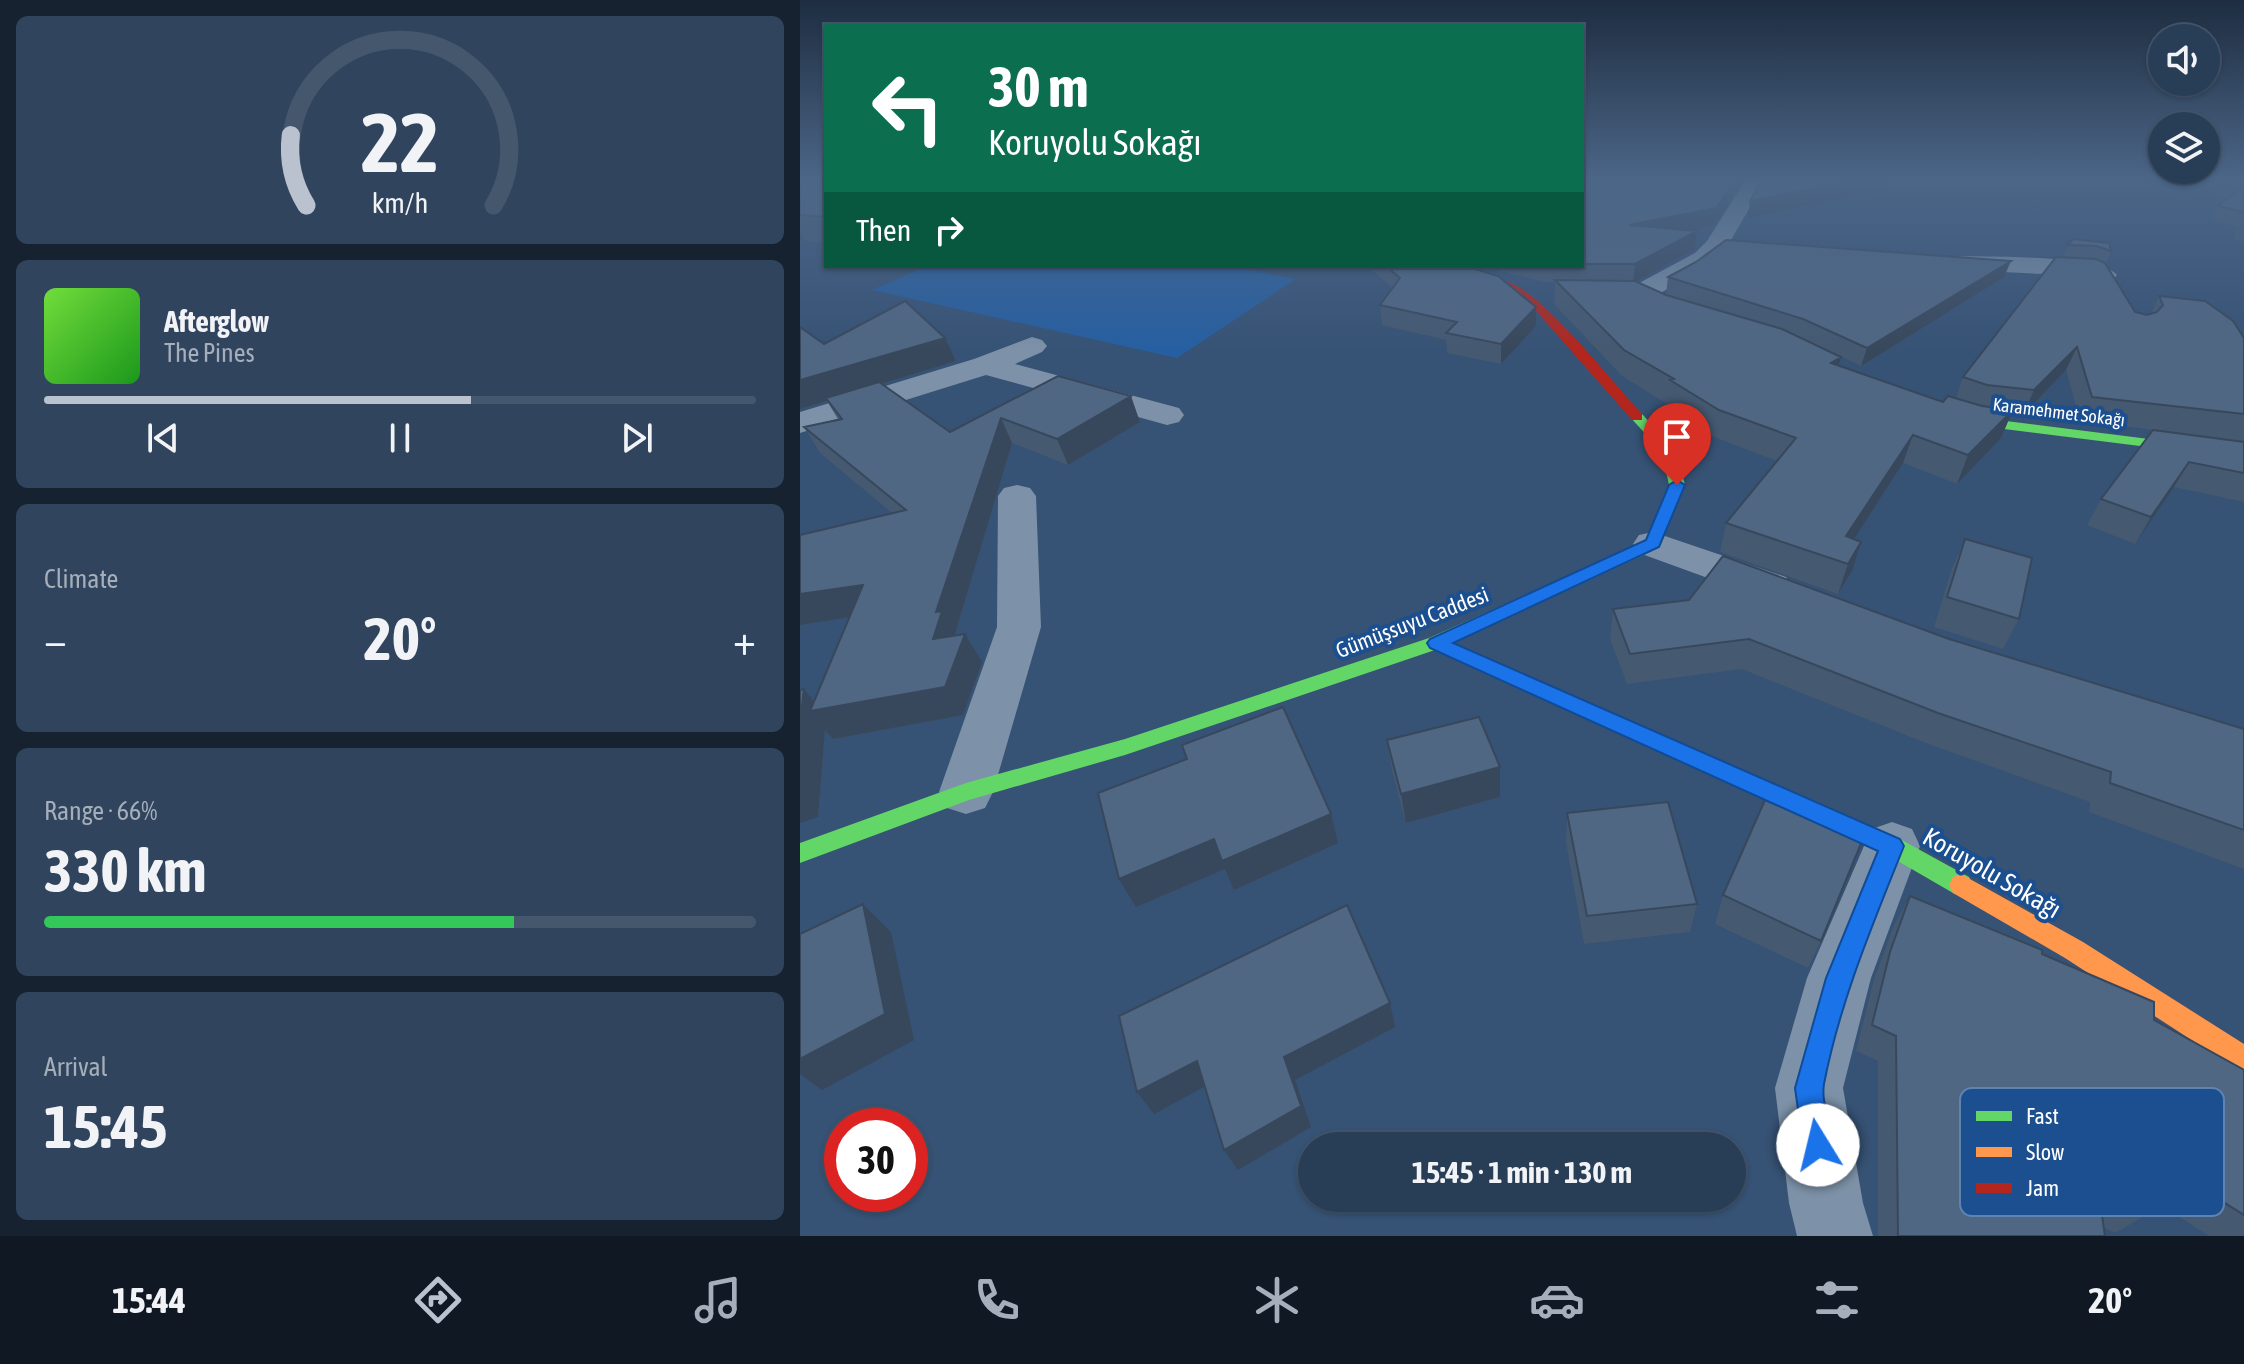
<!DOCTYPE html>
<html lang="en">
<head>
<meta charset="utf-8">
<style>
	:root { --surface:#283e57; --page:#30455d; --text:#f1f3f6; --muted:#a5aeba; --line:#44576d; --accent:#b9c2ce }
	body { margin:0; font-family:"Asap Condensed",sans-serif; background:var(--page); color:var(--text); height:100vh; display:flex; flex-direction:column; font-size:30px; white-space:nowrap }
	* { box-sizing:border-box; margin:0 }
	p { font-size:26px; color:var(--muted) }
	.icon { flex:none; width:44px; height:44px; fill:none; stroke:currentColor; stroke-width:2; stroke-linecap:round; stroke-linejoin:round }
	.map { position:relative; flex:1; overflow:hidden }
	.sheet { display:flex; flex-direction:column; gap:16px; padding:16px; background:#162230; width:800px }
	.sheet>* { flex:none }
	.guide { position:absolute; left:24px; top:24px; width:760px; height:244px; border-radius:0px; box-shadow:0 2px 6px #0004,0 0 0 2px var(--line); background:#0b6e4f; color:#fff; overflow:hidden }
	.buttons { position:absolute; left:1348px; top:24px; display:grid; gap:16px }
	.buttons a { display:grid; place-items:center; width:72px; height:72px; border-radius:50%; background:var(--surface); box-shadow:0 2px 6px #0004,0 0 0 2px var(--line); font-size:40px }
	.speed { position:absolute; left:24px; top:1108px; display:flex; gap:16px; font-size:40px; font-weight:700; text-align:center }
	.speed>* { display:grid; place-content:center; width:104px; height:104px; border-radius:50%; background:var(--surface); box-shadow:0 2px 6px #0004,0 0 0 2px var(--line); line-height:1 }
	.speed .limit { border:12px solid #d22; background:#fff; color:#111 }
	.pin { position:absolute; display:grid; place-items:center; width:68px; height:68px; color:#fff; margin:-82px -34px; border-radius:50% 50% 50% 0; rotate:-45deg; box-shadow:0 0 8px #0007 }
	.pin .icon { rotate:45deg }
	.me { position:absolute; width:88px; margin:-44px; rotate:351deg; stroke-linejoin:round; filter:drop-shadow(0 0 6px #0008) }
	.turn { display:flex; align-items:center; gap:28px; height:168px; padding:0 32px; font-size:36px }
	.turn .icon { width:104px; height:104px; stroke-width:2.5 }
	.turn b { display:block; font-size:56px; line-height:68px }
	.then { display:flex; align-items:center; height:76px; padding:0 32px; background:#0003; gap:16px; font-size:30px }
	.big { font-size:60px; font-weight:700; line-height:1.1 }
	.sheet .widget { flex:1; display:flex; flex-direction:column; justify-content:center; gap:12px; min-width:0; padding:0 28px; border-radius:12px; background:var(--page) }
	.sheet .dial { align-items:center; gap:0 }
	.dial svg { height:208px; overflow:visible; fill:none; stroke:var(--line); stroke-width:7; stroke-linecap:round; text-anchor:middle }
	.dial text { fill:var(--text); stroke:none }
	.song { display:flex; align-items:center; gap:24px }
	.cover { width:96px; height:96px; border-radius:12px; background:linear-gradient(135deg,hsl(100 70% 55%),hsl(120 70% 35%)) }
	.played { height:8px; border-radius:4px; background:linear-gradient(90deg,var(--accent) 60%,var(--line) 60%) }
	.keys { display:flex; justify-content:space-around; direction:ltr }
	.heat { display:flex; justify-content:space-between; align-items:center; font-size:44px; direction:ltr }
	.charge { height:12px; border-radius:6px; background:linear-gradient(90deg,#34c759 66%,var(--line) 0) }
	.trip { position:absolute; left:498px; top:1132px; width:448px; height:80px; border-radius:40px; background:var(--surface); box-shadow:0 2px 6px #0004,0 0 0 2px var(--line); font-weight:700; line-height:80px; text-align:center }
	.menu { display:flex; height:128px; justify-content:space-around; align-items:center; background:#101923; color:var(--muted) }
	.menu .icon { width:56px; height:56px }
	.menu .selected { color:var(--accent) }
	.menu b { font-size:36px; color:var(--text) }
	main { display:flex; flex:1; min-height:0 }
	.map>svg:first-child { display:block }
	.green { fill:#265fa1 }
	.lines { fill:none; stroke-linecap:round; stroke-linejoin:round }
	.street { fill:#7d92a8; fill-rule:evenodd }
	.fast { fill:#63d668; fill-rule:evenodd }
	.slow { fill:#ff974d; fill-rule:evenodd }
	.jam { fill:#b3261e; fill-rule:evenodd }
	.wall { fill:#455971 }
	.shaded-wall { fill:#38485c }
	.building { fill:#506783; stroke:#38485c; stroke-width:2 }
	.route { fill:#1a73e8; stroke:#114b97; stroke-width:2 }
	.labels { text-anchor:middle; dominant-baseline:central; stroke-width:8; stroke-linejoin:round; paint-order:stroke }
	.far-street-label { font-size:18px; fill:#fff; stroke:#1b4f8f }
	.street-label { font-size:22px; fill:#fff; stroke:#1b4f8f }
	.near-street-label { font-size:26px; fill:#fff; stroke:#1b4f8f }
	.key { fill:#1b4f8f; stroke:#5f84b1; stroke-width:2 }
	.key-label { font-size:22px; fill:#fff }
</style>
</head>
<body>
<main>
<section class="sheet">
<div class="widget dial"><svg viewBox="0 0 100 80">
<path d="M14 69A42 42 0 1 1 86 69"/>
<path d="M14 69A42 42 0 0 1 8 42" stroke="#b9c2ce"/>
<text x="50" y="56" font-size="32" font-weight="700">22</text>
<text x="50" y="72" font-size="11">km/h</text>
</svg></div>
<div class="widget">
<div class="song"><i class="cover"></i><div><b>Afterglow</b><p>The Pines</p></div></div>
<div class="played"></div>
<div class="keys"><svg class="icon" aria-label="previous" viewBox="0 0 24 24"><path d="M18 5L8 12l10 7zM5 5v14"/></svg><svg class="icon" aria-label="pause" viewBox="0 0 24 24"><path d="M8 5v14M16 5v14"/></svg><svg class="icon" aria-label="next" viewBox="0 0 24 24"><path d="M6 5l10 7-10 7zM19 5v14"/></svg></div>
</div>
<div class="widget"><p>Climate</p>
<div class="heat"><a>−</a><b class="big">20°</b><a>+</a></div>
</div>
<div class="widget"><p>Range · 66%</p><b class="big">330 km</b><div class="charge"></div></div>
<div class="widget"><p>Arrival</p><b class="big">15:45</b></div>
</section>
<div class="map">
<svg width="1444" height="1236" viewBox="0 0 1444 1236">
	<rect width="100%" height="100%" fill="#365274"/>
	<path class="green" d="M127,266H427L496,279L377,358L72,290Z"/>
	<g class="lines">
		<path class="street" d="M947,178H967L928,245L913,263L848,300H830L826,294L830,288L895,253L907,241Z
			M1150,256C1180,257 1302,254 1317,275L1313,280L1304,283L1286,276L1141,269L1137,264L1141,259Z
			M232,337L242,340L247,346L242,352L215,364L379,408L384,415L379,422L367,425L186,375L0,433V412L174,359Z
			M217,485L230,488L236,496L241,627L193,792L185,808L166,814L147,808L139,792L197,627L198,496L204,488Z
			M853,532L986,577L992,587L986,597L971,601L839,553L833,544L839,535Z
			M1092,822L1112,829L1120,846L1071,978L1043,1088L1063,1203L1073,1236H997L989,1203L975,1088L1007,978L1064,846L1072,829Z"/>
		<path class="fast" d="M1150,410L1174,417L1444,451V459L1172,425L1145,417L1143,414Z
			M837,413L842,414L876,451L885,485L859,548L653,643L1100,839L1169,877L1173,885L1169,893L1161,896L1153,893L1084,853L635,650L325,755L169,800L0,863V843L166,783L325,739L629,638L846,541L869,485L862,452L830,417Z"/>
		<path class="slow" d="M1161,874L1283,942L1444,1044V1074L1265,958L1153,893L1149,885L1153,877Z"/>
		<path class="jam" d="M633,266C658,266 688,273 711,283C748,299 812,382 842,414V420H832L737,312L705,288Z"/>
	</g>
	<path class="wall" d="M0,178H26V243L5,241L0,232Z
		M782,178L914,225L889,230L897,231L895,249L836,281L866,295L893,303L866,294L868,277H1204L1061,366L1022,348L1041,357L1039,365L1143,402L1156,398L1163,377L1263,257L1268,245L1273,239L1311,251L1306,263L1335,312L1347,315L1351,314L1359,296L1444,338V441L1280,421L1266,370L1223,415L1211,413L1201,438L1157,484L1103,463L1054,539L1052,571L1038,594L920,552L926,523L977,461L914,437L866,407L867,404L822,376L754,304L755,282H744L679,266H782Z
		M1393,178H1444V242L1433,239L1439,227L1411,221L1418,206L1429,199Z
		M567,266H665L736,326L701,364L647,353L646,340L582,325L580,305L592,288Z
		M0,327L24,344L145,338L156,361L82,384L150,432L258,376L340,422L268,465L212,443L155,634L182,662L163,715L33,739L25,730L18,817L4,689L14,701L50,617L0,625L92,513L20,453L4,427L38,419L27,401L0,409Z
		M1353,430L1444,442V502L1374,487L1335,544L1287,525L1301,499Z
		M1165,539L1219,619L1203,649L1134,627L1152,568Z
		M813,609L1149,639L1444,729V869L1289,812L1290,802L1123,742L942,669L827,684L810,639Z
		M587,740L700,767V797L606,823L592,771Z
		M767,813L897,904L890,932L784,944L766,842Z
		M923,895L1021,941L1008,968L915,924Z
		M1110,896L1242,954L1354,1020L1444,1070V1236H1409L1348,1197V1214L1315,1233L1303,1227L1305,1236H1078V1061L1056,1051L1074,979L1094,925Z"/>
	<path class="shaded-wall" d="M936,178H945L914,225L828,243L829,225Z
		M1064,178H1088L1084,190L948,218L950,201Z
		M897,231L895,249L833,283L835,264Z
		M1211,261L1204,277L1061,366L1067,348Z
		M736,307V326L701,364V344Z
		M145,338L156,361L0,409V380Z
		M1277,347L1266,370L1223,415L1234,390Z
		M1041,357L1034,383L1031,363Z
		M331,396L340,422L268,465L257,439Z
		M1213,410L1201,438L1157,484L1168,455Z
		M201,418L212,443L155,634L159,639H133L136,612Z
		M1113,435L1103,463L1040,561L1046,536Z
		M1389,462L1374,487L1335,544L1351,517Z
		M1061,542L1052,571L1038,594L1048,564Z
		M63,585L82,612L0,625V594Z
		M165,634L182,662L163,715L33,739L25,730L18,817L0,823V722L4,689L20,709Z
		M700,767V797L606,823L601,794Z
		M531,814L538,843L434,890L425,869L336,907L319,879L414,839Z
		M63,904L91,932L114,1040L22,1090L0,1074V1059Z
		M590,1003L595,1027L495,1080L511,1127L438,1170L424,1150L484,1057Z
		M397,1061L411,1083L354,1114L337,1092Z"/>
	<path class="building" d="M0,178H26V217L0,215Z
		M782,178H936L916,208L829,225L897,231L835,264H782Z
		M963,178H1064L950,201Z
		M1424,178H1444V212L1418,206L1442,188Z
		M1273,239L1309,243L1311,251L1296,246L1268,245Z
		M926,240L1211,261L1067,348L1003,319L868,277L896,262Z
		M1256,257L1296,259L1305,263L1335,312L1347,315L1357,312L1363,305L1359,296L1405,301L1433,321L1444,338V414L1292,397L1277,347L1234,390L1187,385L1163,377Z
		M586,266H665L698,276L736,307L701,344L646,333L657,322L580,305L600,278Z
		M755,280L835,281L866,295L982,329L1041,357L1031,363L1143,402L1148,396L1182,406L1213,410L1168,455L1113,435L1046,536L1061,542L1048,564L926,523L996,438L919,410L870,380L874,379L824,350Z
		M105,301L145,338L0,380V327L24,344Z
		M258,376L331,396L257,439L201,418L136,612L142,611L133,639L165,634L145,687L10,711L63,585L0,594V535L106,510L4,427L42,419L26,398L79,382L150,432Z
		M1353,430L1444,442V473L1389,462L1351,517L1301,499Z
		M1165,539L1232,558L1219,619L1147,597Z
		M923,556L1149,639L1444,729V830L1310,783L1311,772L1138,713L949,639L830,654L813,609L889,600Z
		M4,689L0,722V690Z
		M483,707L531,814L422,861L414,839L319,879L298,793L387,759L382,745Z
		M679,717L700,767L601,794L587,740Z
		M965,800L1062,841L1021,941L923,895Z
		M868,802L897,904L787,916L767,813Z
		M1110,896L1242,950V954L1354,1002V1020L1444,1070V1215L1350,1156L1348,1214L1298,1188L1305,1236H1098L1096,1036L1072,1025L1090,952Z
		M63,904L85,1014L0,1059V934Z
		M547,905L590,1003L484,1057L501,1106L424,1150L397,1061L337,1092L319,1016Z"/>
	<linearGradient id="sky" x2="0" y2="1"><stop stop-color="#1e2d40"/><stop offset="0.51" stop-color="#4c6688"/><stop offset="1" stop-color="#4c6688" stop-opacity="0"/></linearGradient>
	<rect width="1444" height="351" fill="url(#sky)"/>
	<path class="route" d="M877,480L885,485L859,547L653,643L1100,839L1104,846C1073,924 1040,1001 1024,1084C1020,1108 1038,1132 1028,1156L1018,1160L1007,1156L1003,1145L995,1088L1026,978L1078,851L630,648L627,643L630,639L846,540L869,485Z"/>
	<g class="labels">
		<g class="far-street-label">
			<text transform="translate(1259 412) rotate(7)">Karamehmet Sokağı</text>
		</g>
		<g class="street-label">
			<text transform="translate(612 622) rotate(-21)">Gümüşsuyu Caddesi</text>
		</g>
		<g class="near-street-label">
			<text transform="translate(1192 873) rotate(30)">Koruyolu Sokağı</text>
		</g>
	</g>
	<rect x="1160" y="1088" width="264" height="128" rx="12" class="key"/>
	<rect x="1176" y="1111" width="36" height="10" fill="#63d668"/>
	<rect x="1176" y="1147" width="36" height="10" fill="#ff974d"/>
	<rect x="1176" y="1183" width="36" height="10" fill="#b3261e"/>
	<g class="key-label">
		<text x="1226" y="1124">Fast</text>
		<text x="1226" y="1160">Slow</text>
		<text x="1226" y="1196">Jam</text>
	</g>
</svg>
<div class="buttons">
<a><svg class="icon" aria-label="sound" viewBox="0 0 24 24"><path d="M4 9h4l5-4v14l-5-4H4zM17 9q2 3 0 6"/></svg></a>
<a><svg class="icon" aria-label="layers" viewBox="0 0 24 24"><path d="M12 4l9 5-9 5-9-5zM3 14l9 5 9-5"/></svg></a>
</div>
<div class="speed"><div class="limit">30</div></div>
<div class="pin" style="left:877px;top:485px;background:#d93025"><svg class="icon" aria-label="arrive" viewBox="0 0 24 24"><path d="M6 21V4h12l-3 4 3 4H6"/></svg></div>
<svg class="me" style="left:1018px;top:1145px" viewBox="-20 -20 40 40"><circle r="19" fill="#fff"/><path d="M0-13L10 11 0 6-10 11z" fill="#1a73e8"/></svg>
<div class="trip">15:45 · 1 min · 130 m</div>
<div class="guide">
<div class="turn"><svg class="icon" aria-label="left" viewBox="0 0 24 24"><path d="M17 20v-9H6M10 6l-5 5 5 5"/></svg><div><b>30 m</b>Koruyolu Sokağı</div></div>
<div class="then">Then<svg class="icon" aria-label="right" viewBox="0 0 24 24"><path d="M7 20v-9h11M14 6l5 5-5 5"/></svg></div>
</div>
</div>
</main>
<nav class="menu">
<b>15:44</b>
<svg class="icon selected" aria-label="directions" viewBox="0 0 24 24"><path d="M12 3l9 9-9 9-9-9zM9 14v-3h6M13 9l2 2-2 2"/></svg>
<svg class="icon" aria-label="music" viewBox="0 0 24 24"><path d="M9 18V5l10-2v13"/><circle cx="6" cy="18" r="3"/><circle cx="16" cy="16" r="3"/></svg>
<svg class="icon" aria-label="phone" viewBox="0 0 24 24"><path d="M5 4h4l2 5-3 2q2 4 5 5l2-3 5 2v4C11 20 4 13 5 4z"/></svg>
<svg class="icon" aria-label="climate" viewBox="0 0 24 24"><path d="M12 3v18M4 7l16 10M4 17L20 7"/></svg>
<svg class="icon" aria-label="car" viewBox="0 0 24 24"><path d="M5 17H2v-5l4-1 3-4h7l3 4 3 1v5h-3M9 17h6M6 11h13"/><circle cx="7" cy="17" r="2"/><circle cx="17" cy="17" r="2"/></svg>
<svg class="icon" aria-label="filters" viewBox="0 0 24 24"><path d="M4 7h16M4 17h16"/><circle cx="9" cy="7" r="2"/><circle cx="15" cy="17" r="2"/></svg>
<b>20°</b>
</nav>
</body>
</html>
